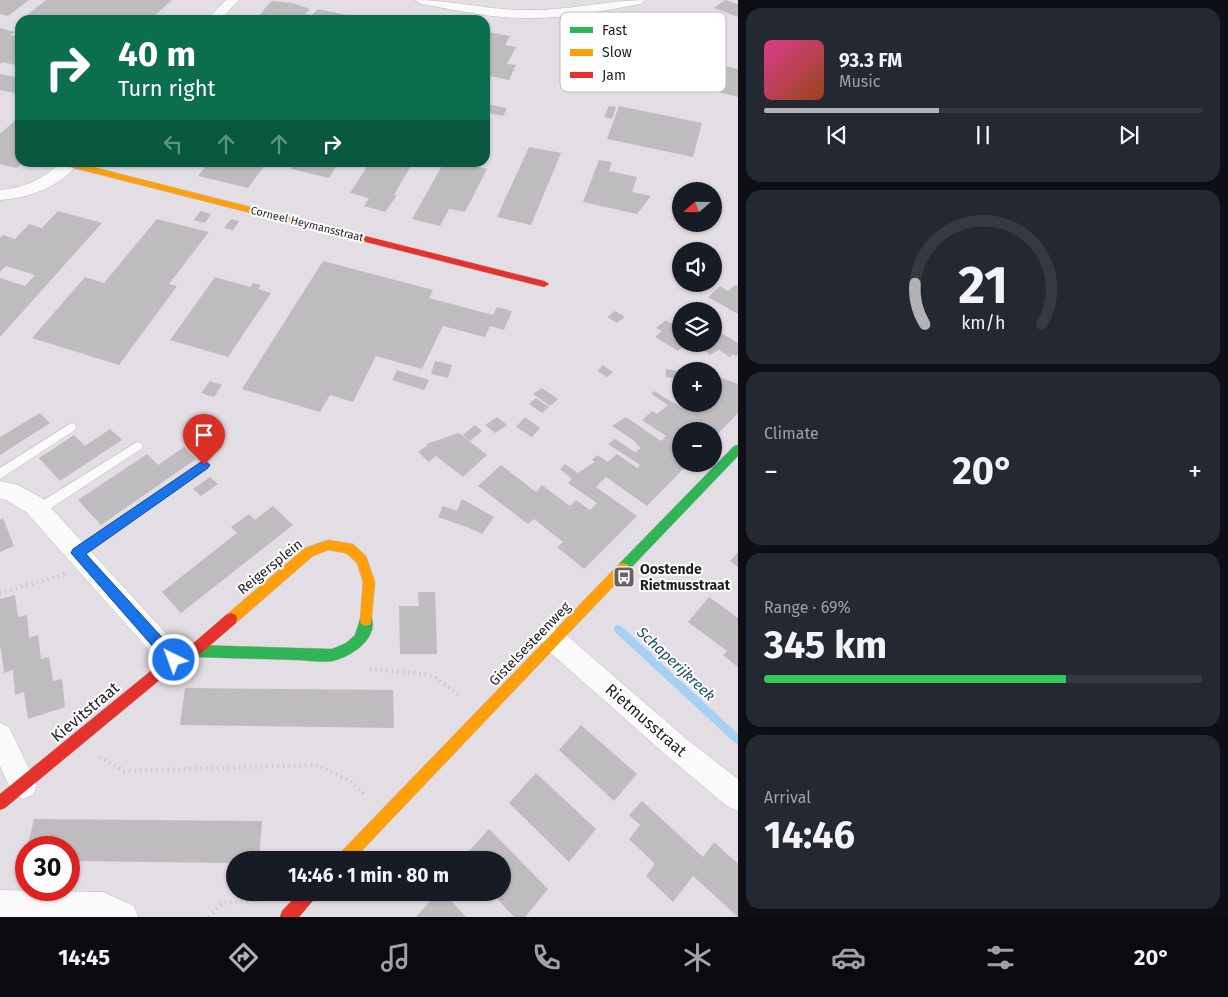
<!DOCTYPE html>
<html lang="en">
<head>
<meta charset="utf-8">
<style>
	:root { --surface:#171b24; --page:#242831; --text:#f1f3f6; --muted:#9ea1a6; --line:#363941; --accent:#b2b1b5 }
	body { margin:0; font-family:"Fira Sans",sans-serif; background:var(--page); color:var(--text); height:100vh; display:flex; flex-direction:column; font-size:19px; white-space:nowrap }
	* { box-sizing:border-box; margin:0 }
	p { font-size:16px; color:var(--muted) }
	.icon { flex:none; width:28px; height:28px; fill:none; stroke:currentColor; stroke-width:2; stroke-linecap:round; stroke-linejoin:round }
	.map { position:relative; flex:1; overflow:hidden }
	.drawer { display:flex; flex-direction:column; gap:8px; padding:8px; background:#0d0f14; width:490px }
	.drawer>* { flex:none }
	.top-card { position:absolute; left:15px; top:15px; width:475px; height:152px; border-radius:15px; box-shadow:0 1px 4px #0004; background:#0b6e4f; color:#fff; overflow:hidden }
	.needle { width:32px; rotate:250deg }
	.tools { position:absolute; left:672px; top:182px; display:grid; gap:10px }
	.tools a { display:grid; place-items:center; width:50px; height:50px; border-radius:50%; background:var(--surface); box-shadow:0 1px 4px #0004; font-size:25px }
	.speed { position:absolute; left:15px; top:836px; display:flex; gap:10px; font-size:25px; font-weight:700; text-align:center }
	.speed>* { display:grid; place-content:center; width:65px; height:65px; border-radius:50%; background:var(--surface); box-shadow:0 1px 4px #0004; line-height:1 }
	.speed .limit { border:8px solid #d22; background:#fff; color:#111 }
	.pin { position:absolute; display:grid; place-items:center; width:42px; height:42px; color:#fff; margin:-51px -21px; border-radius:50% 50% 50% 0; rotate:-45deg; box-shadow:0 0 5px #0007 }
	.pin .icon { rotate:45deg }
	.me { position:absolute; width:55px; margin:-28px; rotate:318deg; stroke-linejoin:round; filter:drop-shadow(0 0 4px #0008) }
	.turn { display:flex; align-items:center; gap:18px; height:105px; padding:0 20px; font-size:22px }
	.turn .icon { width:65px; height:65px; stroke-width:2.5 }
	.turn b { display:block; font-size:35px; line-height:42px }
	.lanes { display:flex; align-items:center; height:48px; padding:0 20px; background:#0003; justify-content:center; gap:25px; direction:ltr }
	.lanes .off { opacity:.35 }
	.big { font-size:38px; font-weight:700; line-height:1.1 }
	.drawer .card { flex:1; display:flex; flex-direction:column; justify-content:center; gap:8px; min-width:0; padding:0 18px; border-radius:15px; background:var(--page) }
	.drawer .dial { align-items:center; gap:0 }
	.dial svg { height:130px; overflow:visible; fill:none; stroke:var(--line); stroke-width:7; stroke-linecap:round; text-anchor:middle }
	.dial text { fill:var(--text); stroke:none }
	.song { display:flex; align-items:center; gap:15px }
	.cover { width:60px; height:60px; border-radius:8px; background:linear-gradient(135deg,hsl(330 70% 55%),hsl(20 70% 35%)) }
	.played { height:5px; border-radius:2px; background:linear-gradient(90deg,var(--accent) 40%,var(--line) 40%) }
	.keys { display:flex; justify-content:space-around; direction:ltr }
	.heat { display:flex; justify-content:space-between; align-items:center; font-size:28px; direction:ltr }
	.charge { height:8px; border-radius:4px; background:linear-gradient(90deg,#34c759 69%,var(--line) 0) }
	.trip { position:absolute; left:226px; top:851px; width:285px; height:50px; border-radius:25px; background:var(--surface); box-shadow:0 1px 4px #0004; font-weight:700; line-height:50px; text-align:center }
	.dock { display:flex; height:80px; justify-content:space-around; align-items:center; background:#090b0e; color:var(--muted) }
	.dock .icon { width:35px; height:35px }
	.dock .on { color:var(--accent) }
	.dock b { font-size:22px; color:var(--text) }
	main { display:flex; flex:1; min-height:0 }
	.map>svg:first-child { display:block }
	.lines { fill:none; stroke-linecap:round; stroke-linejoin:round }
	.stream { fill:#a3d1f5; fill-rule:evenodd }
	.building { fill:#bfbcbf }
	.lane-casing { stroke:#bdb9bd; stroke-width:1 }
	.street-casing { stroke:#bdb9bd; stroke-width:1 }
	.fast-casing { stroke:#bdb9bd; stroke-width:1 }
	.slow-casing { stroke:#bdb9bd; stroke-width:1 }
	.jam-casing { stroke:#bdb9bd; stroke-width:1 }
	.path { stroke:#c1c1c1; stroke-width:4; stroke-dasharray:1 4.5; stroke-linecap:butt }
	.lane { fill:#fbfafb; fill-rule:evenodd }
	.street { fill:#fbfafb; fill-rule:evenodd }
	.fast { fill:#30b455; fill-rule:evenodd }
	.slow { fill:#ff9f0a; fill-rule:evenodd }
	.jam { fill:#e5322d; fill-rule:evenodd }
	.route { fill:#1a73e8; stroke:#114b97 }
	.labels { text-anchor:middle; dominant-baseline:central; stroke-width:4; stroke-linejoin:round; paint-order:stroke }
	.far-street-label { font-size:11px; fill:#211e21; stroke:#fff }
	.street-label { font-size:14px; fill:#211e21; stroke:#fff }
	.poi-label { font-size:14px; font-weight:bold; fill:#211e21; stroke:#fff; text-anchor:start }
	.water-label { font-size:15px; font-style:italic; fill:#1a4e6e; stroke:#fff }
	.near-street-label { font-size:16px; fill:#211e21; stroke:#fff }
	.key { fill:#fff; stroke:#bcbcbc; stroke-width:1 }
	.key-label { font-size:14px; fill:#211e21 }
</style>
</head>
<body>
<main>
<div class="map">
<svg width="738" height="917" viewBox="0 0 738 917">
	<rect width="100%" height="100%" fill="#e3dee3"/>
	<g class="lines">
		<path class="stream" d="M618,625L621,626L738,734V744L735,743L615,632L614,629L615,626Z"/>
	</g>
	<path class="building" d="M0,0H29L8,16L0,14Z
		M46,0H172L150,20H21Z
		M725,0L738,4V17L714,8Z
		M272,1L292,3L310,9L305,14L312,15L318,9L371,20H307L308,18L303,17L300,20H257L265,8Z
		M0,28L15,32L10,35L20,37V66L2,62L0,64Z
		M488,32L510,36L505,45L516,47L507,64L516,65L509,80L485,75V37Z
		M637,45L738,69V97L647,74L643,81L595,69L602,59H616L623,48Z
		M0,74L20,78V94L0,90Z
		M485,104L507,108L503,116L485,112Z
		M609,106L616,107L612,119L604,117Z
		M619,106L702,123L693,157L607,139Z
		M20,116V162H23L17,168L0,164V134Z
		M529,147L561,153L531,225L497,217Z
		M599,160L612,162L609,171L637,177L632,192L651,196L637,214L583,202Z
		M209,162H256L265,165L248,188L198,176Z
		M295,162H339L329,178L291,169Z
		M370,162H413L394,195H397L385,212L364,206L369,198L350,193Z
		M444,162H459L487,169L465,212L449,209L440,226L412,219Z
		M58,211L102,223L0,337V278L25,286L35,275L6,266L0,272V238L3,235L15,239L29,224L42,228Z
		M200,211L211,214L205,223L194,220Z
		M157,219L209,232L169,284L177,286L119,365L32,338L85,277L104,283Z
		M231,219L239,221L233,230L224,228Z
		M323,261L433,290L429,298L493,315L497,307L512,311L504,330L490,326L485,337L443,326L422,369L376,356L353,402L330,395L320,412L242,389Z
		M215,277L250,287L253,283L261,285L258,289L271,293L228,357L170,340Z
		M735,285L738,286V314L708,297L720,286L728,291Z
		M615,311L625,317L617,323L607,317Z
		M666,320L676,326L681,321V344H686L678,351L655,337L662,331L656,328Z
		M714,332L719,335L721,333L738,343V354L736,356L733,354L730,357L719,350L710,355L695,344H714Z
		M435,361L452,365L448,378L431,374Z
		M603,365L613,372L607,377L597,371Z
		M666,369L680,371V379L666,377Z
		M397,370L429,380L424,390L392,380Z
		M714,375L738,384V413L714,438V431H681V464H688L647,506L606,477L596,487L637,516L584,569L557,547L563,542L534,519L528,524L478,486L501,465L536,492L542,485L570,506L576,500L590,510L597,503L568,483L572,479L560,469L565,464L578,473L595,462L592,460L597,455L608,462L617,454L637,468L640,465L608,444L615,439L635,452L641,448L636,444V442L612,426L626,417L661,441L666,436L642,420L652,411L657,414L668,405L651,394L654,391L682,408L689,404L698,409L702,405L700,404H714V395L716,393L714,391Z
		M210,381L222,385L214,397L201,393Z
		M542,388L558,399L550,406L533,394Z
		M536,398L549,407L542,413L529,404Z
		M40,413L50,423L0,455V437Z
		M497,417L507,425L495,433L485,425Z
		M525,417L540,428L532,437L516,427Z
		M475,425L482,431L470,441L463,435Z
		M110,429L122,440L60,481L39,458L74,435L85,446Z
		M459,433L487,455L463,477L436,456L429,462L418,452L428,445L426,444Z
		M184,447L196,459L101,525L78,500L147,454L158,465Z
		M210,477L218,484L201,496L193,489Z
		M462,499L494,517L482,534L467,527L438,517L443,506L457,511Z
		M273,506L293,525L181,613L162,592L237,533L231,527L249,514L255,520Z
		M3,518L14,546L0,552V520Z
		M738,552V567L730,561Z
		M418,592H435L437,654H400L399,606H419Z
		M15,595L18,617L27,615L29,638L38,635L41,659L49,657L53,681L62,679L65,707L28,719L24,692L15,695L13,670L4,673L1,648L0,649V599Z
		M709,597L738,618V667L723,655L727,651L688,622Z
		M185,688L393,690L394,728L180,725Z
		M581,725L637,774L614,801L559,750Z
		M536,773L596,829L569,862L509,803Z
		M642,801L703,857L714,842L738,864V917L693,876L673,902L646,876L655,864L629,839L640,825L629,815Z
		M34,819L262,821L259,860H235V863L69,861V848H27Z
		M489,829L548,889L525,917H514L491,892H502V860H461Z
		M441,892H443L466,917H416L435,895L437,897Z"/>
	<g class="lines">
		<g class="lane-casing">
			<path id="lane" d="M71,423L75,424L76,427L75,430L0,479V468Z
				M137,442L141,443L143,446L141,449L42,514L38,515L34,514L32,510L34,506Z
				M204,460L208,462L210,465L208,468L82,557L78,558L74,557L72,553L74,549Z"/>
		</g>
		<g class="street-casing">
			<path id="street" d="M226,0H239L220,20H206Z
				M415,0C452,0 488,10 525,10C566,11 606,0 646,0L640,4C602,11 564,19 525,18C490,18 455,10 421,4Z
				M61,162H79C61,187 29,198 0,200V190C24,188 44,179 61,162Z
				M0,481L18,485L42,498L183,652L186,660L183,668L174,672L165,668L26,512L6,500L0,499Z
				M554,628L563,632L684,737L738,779V811L728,807L666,755L545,648L542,640L545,632Z
				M0,723L9,727L37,785L33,795L23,799L13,795L0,766Z
				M0,890L103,892L134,906L138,917H0Z"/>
		</g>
		<g class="fast-casing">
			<path id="fast" d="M738,445V456L627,572L623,573L619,572L617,568L619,564L734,446Z
				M366,614L371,616C380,638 351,657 333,661C322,663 306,660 295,660C261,659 228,658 194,657L189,655L187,651L189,647L194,645L332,649L346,643L355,635L361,616Z"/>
		</g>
		<g class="slow-casing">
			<path id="slow" d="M66,162H73L365,236L370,239L365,242L66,166Z
				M328,540L353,544L366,556L375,582L371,624L366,626L361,624L360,620L363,582L357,563L346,553L328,550L313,556L236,623L231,625L226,623L225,619L226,615L305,548Z
				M623,563L627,564L629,568L627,572L353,860H335L338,855L619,564Z"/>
		</g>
		<g class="jam-casing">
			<path id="jam" d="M365,236L544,281L549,284L544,287L362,241V237Z
				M231,613L236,615L237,619L236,623L199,655L179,664L5,808L0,810V794L169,656L189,647L226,615Z
				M300,892H319L316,897L299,917H280L282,911Z"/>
		</g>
		<path class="path" d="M0,593L65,574
			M370,669L424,674L436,678L461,697
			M100,757L124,771L316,765L349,780L365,795
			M209,917L222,903L263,899"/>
		<use href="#lane" class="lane"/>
		<use href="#street" class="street"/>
		<use href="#fast" class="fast"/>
		<use href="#slow" class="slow"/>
		<use href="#jam" class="jam"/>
	</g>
	<path class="route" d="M204,460L210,465L208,468L86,554L179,656L181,660L179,665L174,667L169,665L71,553L73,549Z"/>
	<defs>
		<g id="bus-square" transform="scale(1.125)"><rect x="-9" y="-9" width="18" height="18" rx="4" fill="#656165" stroke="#fff"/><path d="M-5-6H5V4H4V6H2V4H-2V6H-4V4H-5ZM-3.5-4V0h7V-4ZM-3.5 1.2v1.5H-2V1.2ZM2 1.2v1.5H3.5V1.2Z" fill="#fff"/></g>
	</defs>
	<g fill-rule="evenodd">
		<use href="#bus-square" x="624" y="577"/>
	</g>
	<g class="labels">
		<g class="far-street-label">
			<text transform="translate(307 224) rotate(14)">Corneel Heymansstraat</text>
		</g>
		<g class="street-label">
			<text transform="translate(270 567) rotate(-39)">Reigersplein</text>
			<text transform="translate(530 644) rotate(-46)">Gistelsesteenweg</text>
		</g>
		<g class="poi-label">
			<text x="640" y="569">Oostende<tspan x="640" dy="16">Rietmusstraat</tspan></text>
		</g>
		<g class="water-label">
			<text transform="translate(676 664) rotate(43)">Schaperijkreek</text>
		</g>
		<g class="near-street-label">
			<text transform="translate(85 712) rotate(-40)">Kievitstraat</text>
			<text transform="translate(646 720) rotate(41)">Rietmusstraat</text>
		</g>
	</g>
	<rect x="560" y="12" width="166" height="80" rx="8" class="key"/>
	<rect x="570" y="27" width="23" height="6" fill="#30b455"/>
	<rect x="570" y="49" width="23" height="7" fill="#ff9f0a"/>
	<rect x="570" y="72" width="23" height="6" fill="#e5322d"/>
	<g class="key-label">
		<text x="602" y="35">Fast</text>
		<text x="602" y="57">Slow</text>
		<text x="602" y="80">Jam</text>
	</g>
</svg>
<div class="tools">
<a><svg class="needle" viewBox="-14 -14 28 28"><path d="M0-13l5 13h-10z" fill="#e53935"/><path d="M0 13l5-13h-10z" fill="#9ea1a6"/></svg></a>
<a><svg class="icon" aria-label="sound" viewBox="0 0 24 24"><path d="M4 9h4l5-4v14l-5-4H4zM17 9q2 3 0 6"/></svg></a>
<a><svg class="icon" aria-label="layers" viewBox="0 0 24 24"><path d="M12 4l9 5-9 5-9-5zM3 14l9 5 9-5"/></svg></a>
<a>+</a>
<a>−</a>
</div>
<div class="speed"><div class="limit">30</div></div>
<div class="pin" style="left:204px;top:465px;background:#d93025"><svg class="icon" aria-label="arrive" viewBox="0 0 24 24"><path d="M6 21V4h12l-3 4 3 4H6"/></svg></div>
<svg class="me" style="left:174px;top:660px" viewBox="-20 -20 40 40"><circle r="17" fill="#1a73e8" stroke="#fff" stroke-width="3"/><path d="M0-11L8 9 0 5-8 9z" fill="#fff"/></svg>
<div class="trip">14:46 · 1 min · 80 m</div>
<div class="top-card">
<div class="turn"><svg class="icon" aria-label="right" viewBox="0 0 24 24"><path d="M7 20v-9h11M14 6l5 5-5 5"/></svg><div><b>40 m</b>Turn right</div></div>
<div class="lanes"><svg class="icon off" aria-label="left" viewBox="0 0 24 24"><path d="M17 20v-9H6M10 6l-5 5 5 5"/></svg><svg class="icon off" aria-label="ahead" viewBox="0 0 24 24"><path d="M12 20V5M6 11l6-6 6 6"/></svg><svg class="icon off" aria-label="ahead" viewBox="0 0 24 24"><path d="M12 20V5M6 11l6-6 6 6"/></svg><svg class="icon" aria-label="right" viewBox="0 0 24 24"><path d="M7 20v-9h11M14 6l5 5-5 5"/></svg></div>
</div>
</div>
<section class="drawer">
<div class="card">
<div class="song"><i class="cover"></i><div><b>93.3 FM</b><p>Music</p></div></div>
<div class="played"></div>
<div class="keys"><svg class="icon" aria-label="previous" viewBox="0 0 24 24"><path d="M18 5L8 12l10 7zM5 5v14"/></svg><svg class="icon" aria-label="pause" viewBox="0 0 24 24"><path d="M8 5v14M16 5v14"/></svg><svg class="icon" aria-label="next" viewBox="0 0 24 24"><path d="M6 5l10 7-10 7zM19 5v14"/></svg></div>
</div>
<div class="card dial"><svg viewBox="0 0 100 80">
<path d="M14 69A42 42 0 1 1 86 69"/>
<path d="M14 69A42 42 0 0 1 8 44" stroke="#b2b1b5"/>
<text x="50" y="56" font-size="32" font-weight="700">21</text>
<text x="50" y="72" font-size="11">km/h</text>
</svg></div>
<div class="card"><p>Climate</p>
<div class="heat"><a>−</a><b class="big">20°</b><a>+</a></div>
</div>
<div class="card"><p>Range · 69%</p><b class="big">345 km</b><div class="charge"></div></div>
<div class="card"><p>Arrival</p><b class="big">14:46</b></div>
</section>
</main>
<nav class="dock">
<b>14:45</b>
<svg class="icon on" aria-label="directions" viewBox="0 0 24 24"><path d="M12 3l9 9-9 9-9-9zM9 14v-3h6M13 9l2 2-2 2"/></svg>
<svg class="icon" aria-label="music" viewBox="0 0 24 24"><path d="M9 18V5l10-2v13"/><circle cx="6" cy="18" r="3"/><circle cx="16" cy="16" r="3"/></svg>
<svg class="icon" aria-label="phone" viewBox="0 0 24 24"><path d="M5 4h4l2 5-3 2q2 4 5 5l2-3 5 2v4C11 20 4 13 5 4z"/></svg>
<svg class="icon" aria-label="climate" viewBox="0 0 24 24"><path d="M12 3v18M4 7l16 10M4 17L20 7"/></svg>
<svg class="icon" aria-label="car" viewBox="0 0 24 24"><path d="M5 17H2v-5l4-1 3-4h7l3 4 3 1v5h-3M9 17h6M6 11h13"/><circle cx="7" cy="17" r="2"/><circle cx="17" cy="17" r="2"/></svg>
<svg class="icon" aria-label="filters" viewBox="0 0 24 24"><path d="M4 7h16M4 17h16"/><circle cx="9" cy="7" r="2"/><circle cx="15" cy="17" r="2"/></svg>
<b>20°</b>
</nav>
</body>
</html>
